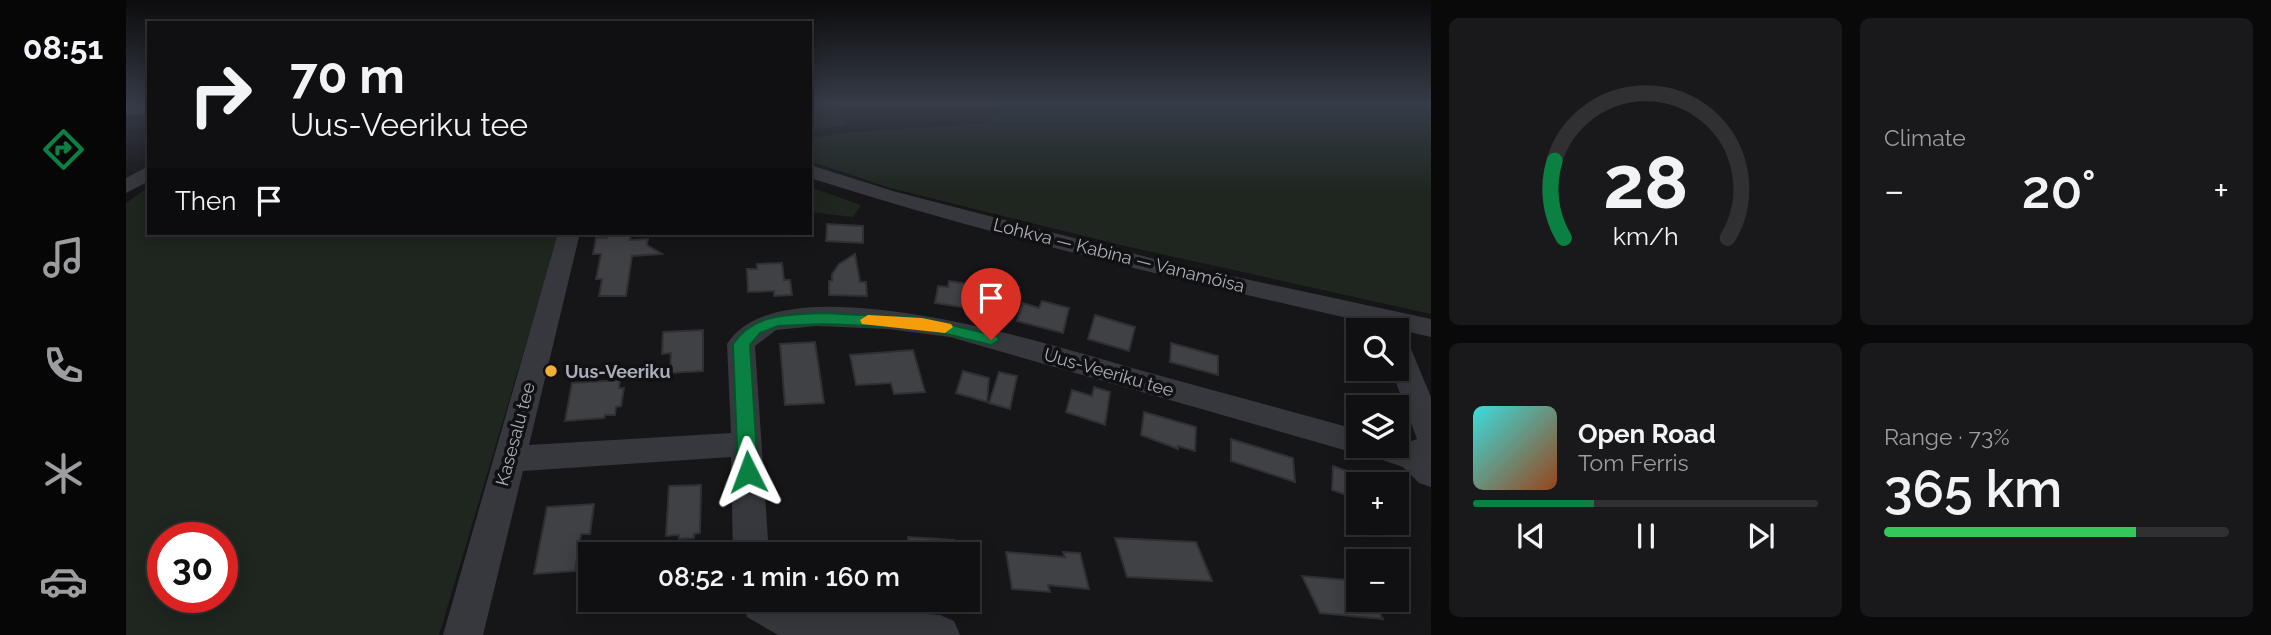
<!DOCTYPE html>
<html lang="en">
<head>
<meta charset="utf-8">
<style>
	:root { --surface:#101012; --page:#19191b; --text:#f1f3f6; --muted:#9c9d9f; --line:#303032; --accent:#0b8043 }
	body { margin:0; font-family:Raleway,sans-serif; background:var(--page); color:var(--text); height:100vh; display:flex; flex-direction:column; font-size:26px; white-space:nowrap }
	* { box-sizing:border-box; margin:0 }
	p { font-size:23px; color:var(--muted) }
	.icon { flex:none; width:38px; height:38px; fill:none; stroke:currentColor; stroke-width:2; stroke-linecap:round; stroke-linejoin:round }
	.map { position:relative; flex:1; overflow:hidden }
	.side { display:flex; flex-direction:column; gap:18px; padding:18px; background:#09090a; width:840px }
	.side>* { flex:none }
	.top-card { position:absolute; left:21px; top:21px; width:665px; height:214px; border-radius:0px; box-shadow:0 4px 18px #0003,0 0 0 2px var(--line); background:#101012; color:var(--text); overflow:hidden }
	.controls { position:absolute; left:1220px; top:318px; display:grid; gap:14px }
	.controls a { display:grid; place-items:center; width:63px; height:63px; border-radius:0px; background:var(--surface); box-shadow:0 4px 18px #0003,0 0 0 2px var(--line); font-size:35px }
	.speed { position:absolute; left:21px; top:522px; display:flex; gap:14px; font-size:35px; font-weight:700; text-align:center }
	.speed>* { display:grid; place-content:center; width:91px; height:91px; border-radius:50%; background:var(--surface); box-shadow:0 4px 18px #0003,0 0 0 2px var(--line); line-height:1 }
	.speed .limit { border:10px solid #d22; background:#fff; color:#111 }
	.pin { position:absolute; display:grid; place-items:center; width:60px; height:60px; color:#fff; margin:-72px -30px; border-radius:50% 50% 50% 0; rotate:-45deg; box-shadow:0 0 7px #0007 }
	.pin .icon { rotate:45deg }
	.me { position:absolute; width:77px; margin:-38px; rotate:357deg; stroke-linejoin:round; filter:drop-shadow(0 0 5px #0008) }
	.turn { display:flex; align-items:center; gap:24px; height:147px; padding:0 28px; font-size:32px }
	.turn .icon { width:91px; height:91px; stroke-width:2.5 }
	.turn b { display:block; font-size:49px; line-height:60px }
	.then { display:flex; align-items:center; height:66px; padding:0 28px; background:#0003; gap:14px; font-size:26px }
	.big { font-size:52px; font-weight:600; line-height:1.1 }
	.side .card { flex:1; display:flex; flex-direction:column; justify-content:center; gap:10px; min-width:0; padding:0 24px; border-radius:10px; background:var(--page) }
	.side .dial { align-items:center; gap:0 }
	.dial svg { height:182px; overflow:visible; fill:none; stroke:var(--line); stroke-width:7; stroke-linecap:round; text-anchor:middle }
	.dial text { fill:var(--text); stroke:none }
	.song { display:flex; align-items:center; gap:21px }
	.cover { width:84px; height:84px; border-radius:10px; background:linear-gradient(135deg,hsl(180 70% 55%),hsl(20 70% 35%)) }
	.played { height:7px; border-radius:4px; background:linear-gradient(90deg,var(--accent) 35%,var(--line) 35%) }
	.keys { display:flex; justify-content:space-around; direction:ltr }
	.heat { display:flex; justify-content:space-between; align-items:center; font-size:38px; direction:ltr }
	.charge { height:10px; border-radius:5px; background:linear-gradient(90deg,#34c759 73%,var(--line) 0) }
	.side .tiles { flex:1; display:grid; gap:18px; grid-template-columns:repeat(2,1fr) }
	.trip { position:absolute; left:452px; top:542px; width:402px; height:70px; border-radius:0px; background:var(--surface); box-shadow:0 4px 18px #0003,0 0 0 2px var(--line); font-weight:600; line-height:70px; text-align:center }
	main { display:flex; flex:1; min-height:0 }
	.menu { display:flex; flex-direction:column; width:126px; justify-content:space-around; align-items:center; background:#060607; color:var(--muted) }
	.menu .icon { width:49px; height:49px }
	.menu .current { color:var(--accent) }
	.menu b { font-size:32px; color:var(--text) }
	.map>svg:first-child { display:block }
	.green { fill:#1e261f; fill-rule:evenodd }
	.building { fill:#404145; stroke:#303034; stroke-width:2 }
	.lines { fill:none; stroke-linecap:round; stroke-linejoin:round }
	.minor { fill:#37383d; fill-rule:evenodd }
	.route { fill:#0b8043; stroke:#07532c; stroke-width:2 }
	.slow { fill:#f59e0b }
	.poi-dot { fill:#f2b134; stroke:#111113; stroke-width:2.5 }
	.labels { text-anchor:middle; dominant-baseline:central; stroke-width:7; stroke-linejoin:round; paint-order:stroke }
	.street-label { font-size:18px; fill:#a8adb8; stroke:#111113 }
	.poi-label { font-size:18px; font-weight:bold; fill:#a8adb8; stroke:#111113; text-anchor:start }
</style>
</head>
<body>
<main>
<nav class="menu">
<b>08:51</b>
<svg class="icon current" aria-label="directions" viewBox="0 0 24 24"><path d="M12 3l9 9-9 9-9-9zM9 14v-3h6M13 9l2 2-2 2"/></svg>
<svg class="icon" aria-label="music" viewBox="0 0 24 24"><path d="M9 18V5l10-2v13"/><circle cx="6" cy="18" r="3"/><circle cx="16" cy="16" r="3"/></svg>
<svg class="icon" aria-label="phone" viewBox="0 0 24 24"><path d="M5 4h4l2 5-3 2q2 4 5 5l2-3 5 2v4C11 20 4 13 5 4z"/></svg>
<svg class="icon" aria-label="climate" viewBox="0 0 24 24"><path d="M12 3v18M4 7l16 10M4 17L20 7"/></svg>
<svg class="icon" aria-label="car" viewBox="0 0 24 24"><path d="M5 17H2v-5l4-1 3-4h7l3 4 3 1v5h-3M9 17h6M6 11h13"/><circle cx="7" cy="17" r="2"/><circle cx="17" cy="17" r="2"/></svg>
</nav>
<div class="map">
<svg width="1305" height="635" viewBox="0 0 1305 635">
	<rect width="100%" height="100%" fill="#161618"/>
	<path class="green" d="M684,104H705L722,125L684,130Z
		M883,104L942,106L955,104H1305V314L986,243L764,188L684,161V138L728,132L861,123L874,111L867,106Z
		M23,187V233H433L313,635H0V203ZM37,537H96V597H37Z
		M684,187L735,205L727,217L684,212Z"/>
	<path class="building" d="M701,224L737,226V243L700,241Z
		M482,233H505L504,240L522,239L521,245L536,254L506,256L500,296H473L476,279H470L475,254H467L470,238H481Z
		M729,254L734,282H740L741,296L703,295V281H706V274L713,264Z
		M656,263L658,280H664L666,295L648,296V291L622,292L621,269H631V264Z
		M823,281L869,288L868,312L809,303L812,286L822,287Z
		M916,301L943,308L937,333L891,321L897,303L913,308Z
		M969,315L1009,327L1003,351L962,339Z
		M577,330V371L544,373L545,353L536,354L537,332Z
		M689,342L698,403L659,405L654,344Z
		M1045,343L1092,356V375L1044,362Z
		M787,350L799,392L768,394L765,383L730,385L724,355Z
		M837,371L863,378L861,402L830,393Z
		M873,372L891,376L884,409L863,403Z
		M494,380L493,388H498L495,406L490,407L489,415H479L478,418L439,421L446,383Z
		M968,387L984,392L979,425L940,412L946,390L966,396Z
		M1018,412L1070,427L1069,451L1052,446V449L1015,435Z
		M1105,439L1167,458L1169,482L1105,461Z
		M1207,466L1232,475V499L1206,490Z
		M575,485L574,533L568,534V538L553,539V535L540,536L543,486Z
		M468,504L464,534H455L449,571L408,574L421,507Z
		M782,537L828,540L830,555H783Z
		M989,538L1070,542L1086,581L1001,577Z
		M880,552L939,557L937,552L954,553L963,589L922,585L924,592L886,589Z
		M1176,576L1232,581V600H1247L1257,619L1194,613Z"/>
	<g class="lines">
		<path class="minor" d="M23,104V114L0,115V105Z
			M684,165L767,191L1040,262L1305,319V337C1097,290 888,243 684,178Z
			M23,166V181L0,193V178Z
			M432,233H454L403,445L605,433L601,344C655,256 937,349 1017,371C1089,391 1160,410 1232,430V446H1270V440L1280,443L1291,439L1265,369H1270V335L1280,337L1305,397V487L1293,483L1277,467L1236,453L1232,454L824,337L762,329L690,326L650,330L629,346L643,555H607L605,457L397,471L357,635H317Z
			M615,600H665L672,604L814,615L828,621L834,635H652L621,617Z"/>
	</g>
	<linearGradient id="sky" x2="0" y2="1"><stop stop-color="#0c0c0d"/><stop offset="0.54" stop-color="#363c48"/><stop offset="1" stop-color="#363c48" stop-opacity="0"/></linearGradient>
	<rect width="1305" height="193" fill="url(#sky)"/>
	<path class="route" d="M696,313L796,318L871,336L873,340L865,345L796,328L696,324L652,326L634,333L624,345L632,472L629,478L622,480L615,478L612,472L607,344C628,313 662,315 696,313Z"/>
	<path class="slow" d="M742,315L796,318L825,324L827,327L819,333L736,324L734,320Z"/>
	<circle class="poi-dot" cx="425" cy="371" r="7"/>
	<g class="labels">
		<g class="street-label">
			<text transform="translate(993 255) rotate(14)">Lohkva — Kabina — Vanamõisa</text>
			<text transform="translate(983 372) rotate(16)">Uus-Veeriku tee</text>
			<text transform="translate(389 434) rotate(-75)">Kasesalu tee</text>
		</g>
		<g class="poi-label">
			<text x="439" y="371">Uus-Veeriku</text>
		</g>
	</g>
</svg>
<div class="controls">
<a><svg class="icon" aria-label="search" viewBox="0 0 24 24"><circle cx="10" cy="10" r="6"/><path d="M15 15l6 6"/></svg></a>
<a><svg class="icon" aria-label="layers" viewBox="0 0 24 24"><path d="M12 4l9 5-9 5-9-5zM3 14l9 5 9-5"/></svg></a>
<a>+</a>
<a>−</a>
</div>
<div class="speed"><div class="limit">30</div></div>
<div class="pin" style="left:865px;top:340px;background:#d93025"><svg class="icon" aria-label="arrive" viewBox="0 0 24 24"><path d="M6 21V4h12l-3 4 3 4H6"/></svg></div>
<svg class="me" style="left:622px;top:472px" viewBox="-20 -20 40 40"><path d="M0-17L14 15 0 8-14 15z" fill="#0b8043" stroke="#fff" stroke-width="4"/></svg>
<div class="trip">08:52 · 1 min · 160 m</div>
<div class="top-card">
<div class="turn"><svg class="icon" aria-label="right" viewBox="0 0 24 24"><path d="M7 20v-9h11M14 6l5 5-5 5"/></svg><div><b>70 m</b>Uus-Veeriku tee</div></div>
<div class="then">Then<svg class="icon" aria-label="arrive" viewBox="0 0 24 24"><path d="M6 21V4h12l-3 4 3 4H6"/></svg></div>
</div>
</div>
<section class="side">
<div class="tiles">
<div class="card dial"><svg viewBox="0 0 100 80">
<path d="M14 69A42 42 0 1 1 86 69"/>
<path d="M14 69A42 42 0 0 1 10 35" stroke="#0b8043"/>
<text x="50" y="56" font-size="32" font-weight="700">28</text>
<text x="50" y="72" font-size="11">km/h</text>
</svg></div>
<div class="card"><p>Climate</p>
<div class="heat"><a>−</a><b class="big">20°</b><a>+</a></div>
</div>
<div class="card">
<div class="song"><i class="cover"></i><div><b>Open Road</b><p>Tom Ferris</p></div></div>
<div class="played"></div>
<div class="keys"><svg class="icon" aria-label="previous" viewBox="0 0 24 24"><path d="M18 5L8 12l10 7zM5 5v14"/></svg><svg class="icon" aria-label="pause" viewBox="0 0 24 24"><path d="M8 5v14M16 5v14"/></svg><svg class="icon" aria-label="next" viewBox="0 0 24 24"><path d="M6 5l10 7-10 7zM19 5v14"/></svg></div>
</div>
<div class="card"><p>Range · 73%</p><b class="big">365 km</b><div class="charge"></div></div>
</div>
</section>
</main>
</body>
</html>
